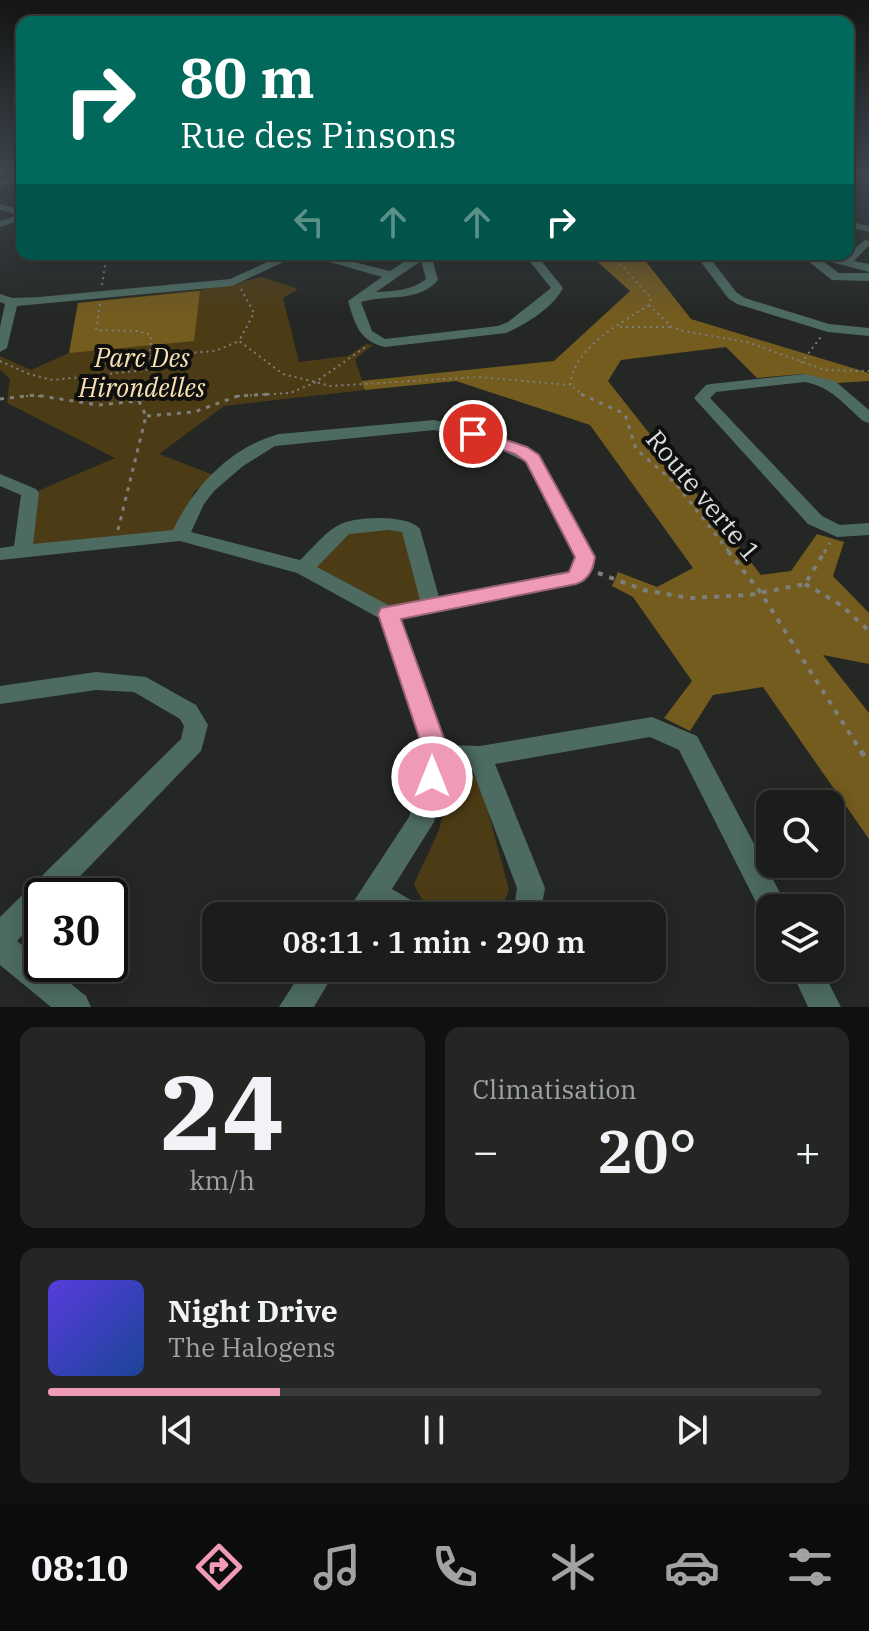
<!DOCTYPE html>
<html lang="fr">
<head>
<meta charset="utf-8">
<style>
	:root { --surface:#1b1d1b; --page:#242624; --text:#f1f3f6; --muted:#a0a2a3; --line:#393b3a; --accent:#ef9ab8 }
	body { margin:0; font-family:"IBM Plex Serif",serif; background:var(--page); color:var(--text); height:100vh; display:flex; flex-direction:column; font-size:30px; white-space:nowrap }
	* { box-sizing:border-box; margin:0 }
	p { font-size:26px; color:var(--muted) }
	.icon { flex:none; width:44px; height:44px; fill:none; stroke:currentColor; stroke-width:2; stroke-linecap:round; stroke-linejoin:round }
	.map { position:relative; height:1007px; overflow:hidden }
	.drawer { display:flex; flex-direction:column; gap:20px; padding:20px; background:#0f100f; flex:1 }
	.drawer>* { flex:none }
	.hud { position:absolute; left:16px; top:16px; width:838px; height:244px; border-radius:16px; box-shadow:0 4px 20px #0003,0 0 0 2px var(--line); background:#00695c; color:#fff; overflow:hidden }
	.tools { position:absolute; left:756px; top:790px; display:grid; gap:16px }
	.tools a { display:grid; place-items:center; width:88px; height:88px; border-radius:16px; background:var(--surface); box-shadow:0 4px 20px #0003,0 0 0 2px var(--line); font-size:40px }
	.speed { position:absolute; left:24px; top:878px; display:flex; gap:16px; font-size:40px; font-weight:700; text-align:center }
	.speed>* { display:grid; place-content:center; width:104px; height:104px; border-radius:50%; background:var(--surface); box-shadow:0 4px 20px #0003,0 0 0 2px var(--line); line-height:1 }
	.speed .limit { border:4px solid #111; border-radius:12px; background:#fff; color:#111 }
	.pin { position:absolute; display:grid; place-items:center; width:68px; height:68px; color:#fff; margin:-34px; border:4px solid #fff; border-radius:50%; box-shadow:0 2px 8px #0007 }
	.me { position:absolute; width:88px; margin:-44px; rotate:0deg; stroke-linejoin:round; filter:drop-shadow(0 0 6px #0008) }
	.turn { display:flex; align-items:center; gap:28px; height:168px; padding:0 32px; font-size:36px }
	.turn .icon { width:104px; height:104px; stroke-width:2.5 }
	.turn b { display:block; font-size:56px; line-height:68px }
	.lanes { display:flex; align-items:center; height:76px; padding:0 32px; background:#0003; justify-content:center; gap:40px; direction:ltr }
	.lanes .off { opacity:.35 }
	.big { font-size:60px; font-weight:600; line-height:1.1 }
	.drawer .card { flex:1; display:flex; flex-direction:column; justify-content:center; gap:12px; min-width:0; padding:0 28px; border-radius:16px; background:var(--page) }
	.drawer .dial { align-items:center; gap:0 }
	.dial b { font-size:104px; line-height:1 }
	.song { display:flex; align-items:center; gap:24px }
	.cover { width:96px; height:96px; border-radius:12px; background:linear-gradient(135deg,hsl(250 70% 55%),hsl(220 70% 35%)) }
	.played { height:8px; border-radius:4px; background:linear-gradient(90deg,var(--accent) 30%,var(--line) 30%) }
	.keys { display:flex; justify-content:space-around; direction:ltr }
	.heat { display:flex; justify-content:space-between; align-items:center; font-size:44px; direction:ltr }
	.drawer .tiles { flex:1; display:grid; gap:20px; grid-template-columns:1fr 1fr }
	.card:last-child { grid-column:span 2 }
	.trip { position:absolute; left:202px; top:902px; width:464px; height:80px; border-radius:16px; background:var(--surface); box-shadow:0 4px 20px #0003,0 0 0 2px var(--line); font-weight:600; line-height:80px; text-align:center }
	.dock { display:flex; height:128px; justify-content:space-around; align-items:center; background:#0b0c0b; color:var(--muted) }
	.dock .icon { width:56px; height:56px }
	.dock .current { color:var(--accent) }
	.dock b { font-size:36px; color:var(--text) }
	.map>svg:first-child { display:block }
	.green { fill:#4c3c16 }
	.forest { fill:#745b1e }
	.lines { fill:none; stroke-linecap:round; stroke-linejoin:round }
	.path-far3 { stroke:#7d7f7d; stroke-width:2; stroke-dasharray:2 4; stroke-linecap:butt }
	.path-far2 { stroke:#7d7f7d; stroke-width:3; stroke-dasharray:4 6; stroke-linecap:butt }
	.path-far1 { stroke:#7d7f7d; stroke-width:4; stroke-dasharray:5 7; stroke-linecap:butt }
	.path { stroke:#7d7f7d; stroke-width:5; stroke-dasharray:6 9; stroke-linecap:butt }
	.street { fill:#4d6b61; fill-rule:evenodd }
	.route { fill:#ef9ab8; stroke:#9b6478; stroke-width:2 }
	.labels { text-anchor:middle; dominant-baseline:central; stroke-width:8; stroke-linejoin:round; paint-order:stroke }
	.park-label { font-size:26px; font-style:italic; fill:#f9e2b1; stroke:#0e0f0e }
	.street-label { font-size:26px; fill:#dbdddb; stroke:#0e0f0e }
</style>
</head>
<body>
<div class="map">
<svg width="869" height="1007" viewBox="0 0 869 1007">
	<rect width="100%" height="100%" fill="#242724"/>
	<path class="green" d="M263,277L298,289L283,298L299,362L348,356L366,344L373,345L355,359L365,390L224,406L159,454L216,476L194,492L177,533L27,547L33,493L115,458L7,403L10,379L0,370V356L31,370L69,353L78,303L200,290Z
		M388,526L408,531L426,601L389,611L309,568L346,531Z
		M459,775H472L480,781L509,890L499,914C462,920 429,923 414,884L439,830L450,786Z"/>
	<path class="forest" d="M589,254H640L691,319L869,373V381L837,383L802,374L757,378L726,347L621,360L608,381L761,575L791,571L817,534L844,542L833,576L869,613V664L823,655L869,713V839L763,687L713,695L690,731L664,718L692,681L633,597L612,586L618,572L657,587L693,568L590,425L456,381L365,390L361,381L554,361L630,291Z
		M200,291L194,341L69,353L78,303Z"/>
	<g class="lines">
		<path class="path-far3" d="M102,285L107,254
			M241,289L254,313L239,341L283,374L331,386L478,377L570,385
			M100,304L96,330L138,331L151,335L150,356
			M649,305L672,327L683,331L747,342L825,370L869,371
			M620,327H672
			M0,361L29,374L53,380L154,369
			M801,363L821,337
			M103,375L91,388L110,392L141,390
			M26,396H42
			M140,396L142,390L153,380L150,356L215,351L239,341
			M238,396L290,393L314,383L367,346
			M584,396L570,385C574,347 620,324 649,305L651,298L611,254"/>
		<path class="path-far2" d="M581,394L625,414L636,449L676,484L730,553
			M0,399L35,395L98,405L139,401
			M147,416L194,412L238,396L271,394
			M118,530L146,416L139,401L141,394
			M824,553L830,543"/>
		<path class="path-far1" d="M728,551L761,593L862,753
			M598,573L644,590L689,598L749,595L805,584L825,551
			M805,584L841,605L869,631"/>
		<path class="path" d="M861,751L869,764"/>
		<path class="street" d="M858,175H869V180Z
			M22,177V183L0,185V179Z
			M0,204L22,210V220L0,227V221L18,215L0,210Z
			M848,221L869,226V232L848,227Z
			M865,240L869,241V245L854,261L869,264V272L820,259L839,273H869V281L832,280L799,254H826L843,258Z
			M285,254H300L232,286L17,306L7,348L0,352V327L5,304L0,302V294L12,298L39,297L230,279Z
			M302,254H322L390,271L416,254H431L438,280C418,303 387,294 361,302L372,331L385,339L498,326L508,322L551,288L524,254H536L563,288C554,307 525,325 506,333L385,347C359,341 355,324 348,301L382,277ZM421,261L426,279C411,291 394,291 376,292Z
			M695,254H707L736,292L745,298L829,324L869,328V336L828,332L737,304L728,298Z
			M805,374L835,381L869,410V423L863,421C845,405 830,386 805,382L716,392L710,398L822,516L840,525L869,523V535L837,537L808,524L694,398L706,385L711,384Z
			M434,420L491,433L539,455L595,557L594,568L583,582L400,619L447,745L480,746L652,717L697,736L788,908H770V920L764,918L679,750L650,737L495,764L545,888L540,916H508L515,902L517,888L471,766H448L434,822L392,889L421,906L425,916H384L377,912L375,916H344L409,817L426,755L379,618L297,573L180,541L0,560V548L14,546L21,495L0,486V474L36,489L39,493L33,544L173,530C194,486 231,447 279,434ZM434,430L480,440L526,462L575,557L574,566L570,571L439,597L420,529C408,514 352,516 337,526C323,534 311,550 300,560L191,532L204,504L214,491L243,466L275,446ZM388,530L402,532L420,600L390,606L317,567L349,534Z
			M96,672L146,677L196,705L208,725L201,751L61,896H42V916L17,941L42,961V964H46L86,996L91,1007H51L0,965V917L181,739L184,726L180,719L134,692L96,690L0,704V686Z
			M304,968H337L314,1007H279Z
			M790,968H821L841,1007H808Z"/>
	</g>
	<linearGradient id="sky" x2="0" y2="1"><stop stop-color="#141514"/><stop offset="0.55" stop-color="#3f4750"/><stop offset="1" stop-color="#3f4750" stop-opacity="0"/></linearGradient>
	<rect width="869" height="316" fill="url(#sky)"/>
	<path class="route" d="M473,429L527,447L539,455L595,557C593,569 589,580 576,584L401,619L450,755L441,785L432,788L423,785L419,777L425,755L378,614L381,608L569,572L575,557L526,462L515,454L468,438L465,434Z"/>
	<g class="labels">
		<g class="park-label">
			<text x="142" y="357">Parc Des<tspan x="142" dy="30">Hirondelles</tspan></text>
		</g>
		<g class="street-label">
			<text transform="translate(704 495) rotate(50)">Route verte 1</text>
		</g>
	</g>
</svg>
<div class="tools">
<a><svg class="icon" aria-label="search" viewBox="0 0 24 24"><circle cx="10" cy="10" r="6"/><path d="M15 15l6 6"/></svg></a>
<a><svg class="icon" aria-label="layers" viewBox="0 0 24 24"><path d="M12 4l9 5-9 5-9-5zM3 14l9 5 9-5"/></svg></a>
</div>
<div class="speed"><div class="limit">30</div></div>
<div class="pin" style="left:473px;top:434px;background:#d93025"><svg class="icon" aria-label="arrive" viewBox="0 0 24 24"><path d="M6 21V4h12l-3 4 3 4H6"/></svg></div>
<svg class="me" style="left:432px;top:777px" viewBox="-20 -20 40 40"><circle r="17" fill="#ef9ab8" stroke="#fff" stroke-width="3"/><path d="M0-11L8 9 0 5-8 9z" fill="#fff"/></svg>
<div class="trip">08:11 · 1 min · 290 m</div>
<div class="hud">
<div class="turn"><svg class="icon" aria-label="right" viewBox="0 0 24 24"><path d="M7 20v-9h11M14 6l5 5-5 5"/></svg><div><b>80 m</b>Rue des Pinsons</div></div>
<div class="lanes"><svg class="icon off" aria-label="left" viewBox="0 0 24 24"><path d="M17 20v-9H6M10 6l-5 5 5 5"/></svg><svg class="icon off" aria-label="ahead" viewBox="0 0 24 24"><path d="M12 20V5M6 11l6-6 6 6"/></svg><svg class="icon off" aria-label="ahead" viewBox="0 0 24 24"><path d="M12 20V5M6 11l6-6 6 6"/></svg><svg class="icon" aria-label="right" viewBox="0 0 24 24"><path d="M7 20v-9h11M14 6l5 5-5 5"/></svg></div>
</div>
</div>
<section class="drawer">
<div class="tiles">
<div class="card dial"><b>24</b><p>km/h</p></div>
<div class="card"><p>Climatisation</p>
<div class="heat"><a>−</a><b class="big">20°</b><a>+</a></div>
</div>
<div class="card">
<div class="song"><i class="cover"></i><div><b>Night Drive</b><p>The Halogens</p></div></div>
<div class="played"></div>
<div class="keys"><svg class="icon" aria-label="previous" viewBox="0 0 24 24"><path d="M18 5L8 12l10 7zM5 5v14"/></svg><svg class="icon" aria-label="pause" viewBox="0 0 24 24"><path d="M8 5v14M16 5v14"/></svg><svg class="icon" aria-label="next" viewBox="0 0 24 24"><path d="M6 5l10 7-10 7zM19 5v14"/></svg></div>
</div>
</div>
</section>
<nav class="dock">
<b>08:10</b>
<svg class="icon current" aria-label="directions" viewBox="0 0 24 24"><path d="M12 3l9 9-9 9-9-9zM9 14v-3h6M13 9l2 2-2 2"/></svg>
<svg class="icon" aria-label="music" viewBox="0 0 24 24"><path d="M9 18V5l10-2v13"/><circle cx="6" cy="18" r="3"/><circle cx="16" cy="16" r="3"/></svg>
<svg class="icon" aria-label="phone" viewBox="0 0 24 24"><path d="M5 4h4l2 5-3 2q2 4 5 5l2-3 5 2v4C11 20 4 13 5 4z"/></svg>
<svg class="icon" aria-label="climate" viewBox="0 0 24 24"><path d="M12 3v18M4 7l16 10M4 17L20 7"/></svg>
<svg class="icon" aria-label="car" viewBox="0 0 24 24"><path d="M5 17H2v-5l4-1 3-4h7l3 4 3 1v5h-3M9 17h6M6 11h13"/><circle cx="7" cy="17" r="2"/><circle cx="17" cy="17" r="2"/></svg>
<svg class="icon" aria-label="filters" viewBox="0 0 24 24"><path d="M4 7h16M4 17h16"/><circle cx="9" cy="7" r="2"/><circle cx="15" cy="17" r="2"/></svg>
</nav>
</body>
</html>
